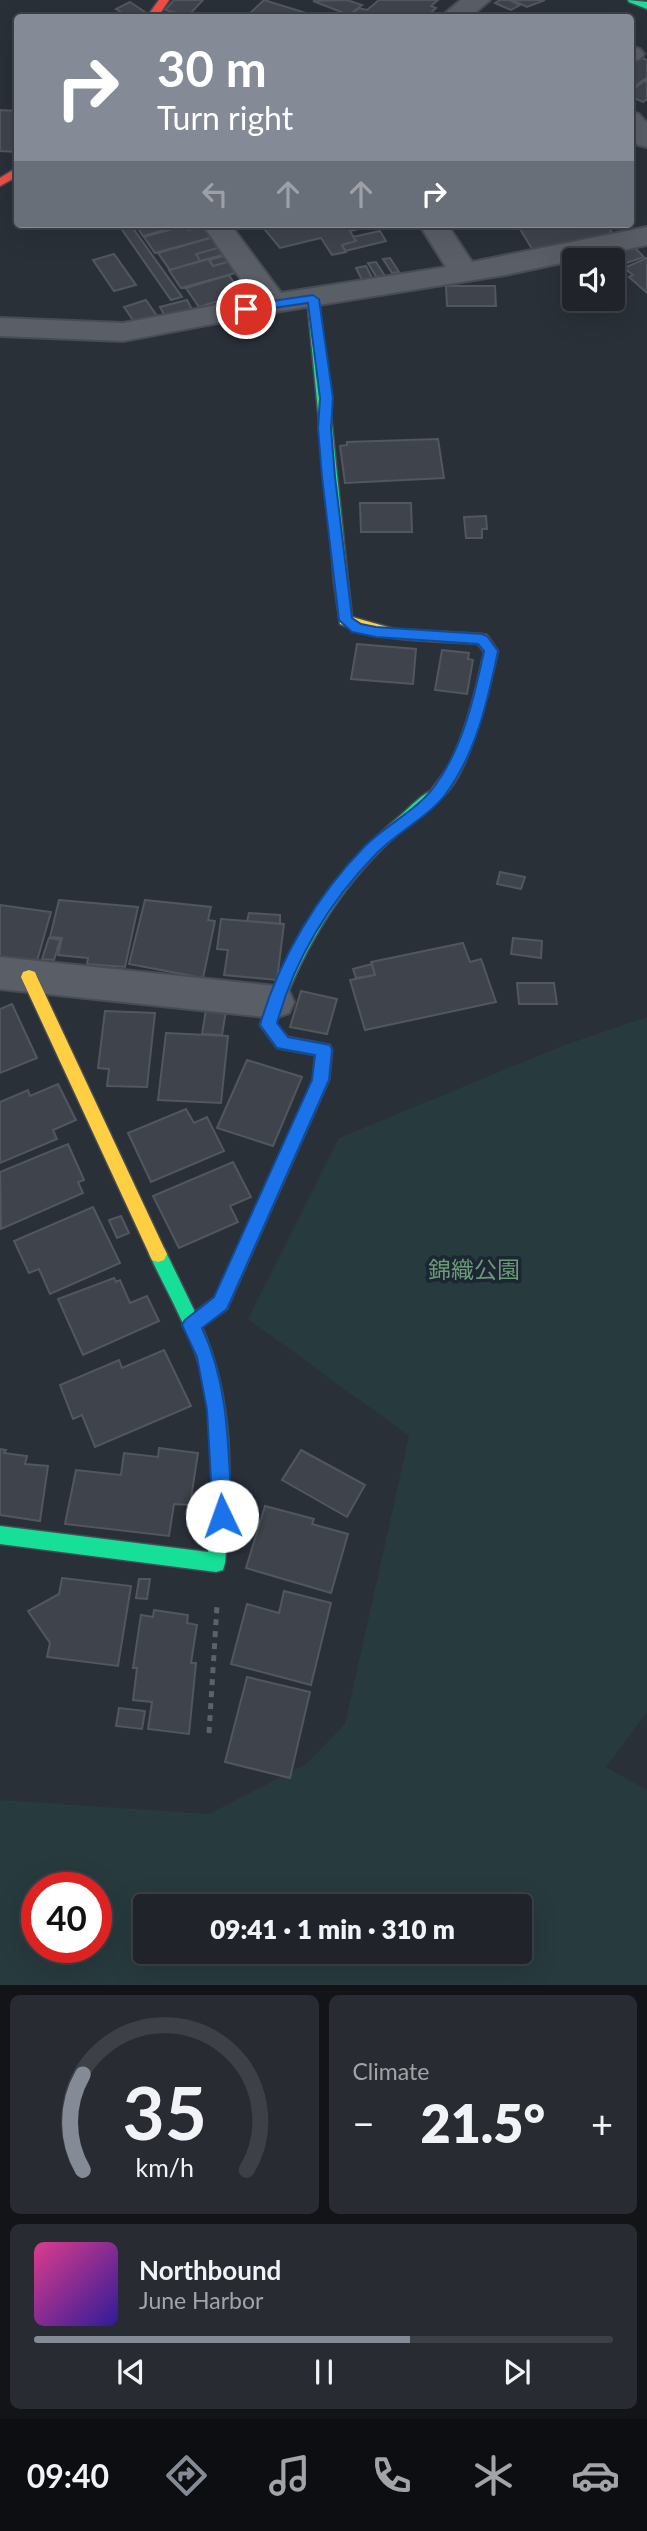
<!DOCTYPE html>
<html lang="en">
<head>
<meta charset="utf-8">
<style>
	:root { --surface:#20242a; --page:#282c32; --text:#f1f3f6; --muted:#a2a4a8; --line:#3d4147; --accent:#848b96 }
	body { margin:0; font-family:Lato,"Noto Sans JP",sans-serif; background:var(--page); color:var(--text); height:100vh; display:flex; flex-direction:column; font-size:26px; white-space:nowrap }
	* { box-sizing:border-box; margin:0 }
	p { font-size:23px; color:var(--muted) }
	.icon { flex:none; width:38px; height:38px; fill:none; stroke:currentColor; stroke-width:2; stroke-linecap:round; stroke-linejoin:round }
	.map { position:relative; height:1985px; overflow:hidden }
	.side { display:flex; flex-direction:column; gap:10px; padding:10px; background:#121417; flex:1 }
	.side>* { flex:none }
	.hud { position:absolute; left:14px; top:14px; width:620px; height:214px; border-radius:7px; box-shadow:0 7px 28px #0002,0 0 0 2px var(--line); background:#848b96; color:#fff; overflow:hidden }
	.controls { position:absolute; left:562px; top:248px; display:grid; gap:14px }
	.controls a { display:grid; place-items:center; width:63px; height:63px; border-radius:7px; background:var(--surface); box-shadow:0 7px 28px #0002,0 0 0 2px var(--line); font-size:35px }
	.speed { position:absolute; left:21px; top:1872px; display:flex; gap:14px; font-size:35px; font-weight:700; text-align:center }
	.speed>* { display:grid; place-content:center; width:91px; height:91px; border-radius:50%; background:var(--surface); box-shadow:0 7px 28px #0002,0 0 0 2px var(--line); line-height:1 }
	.speed .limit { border:10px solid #d22; background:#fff; color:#111 }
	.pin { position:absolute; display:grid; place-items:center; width:60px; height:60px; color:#fff; margin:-30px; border:4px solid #fff; border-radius:50%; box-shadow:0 2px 7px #0007 }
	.me { position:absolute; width:77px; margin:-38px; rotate:357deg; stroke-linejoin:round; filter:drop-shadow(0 0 5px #0008) }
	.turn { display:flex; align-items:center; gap:24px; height:147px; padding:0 28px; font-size:32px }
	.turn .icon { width:91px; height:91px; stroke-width:2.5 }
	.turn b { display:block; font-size:49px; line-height:60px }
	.lanes { display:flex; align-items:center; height:66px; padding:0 28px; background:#0003; justify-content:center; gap:35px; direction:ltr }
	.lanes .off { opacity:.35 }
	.big { font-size:52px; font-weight:800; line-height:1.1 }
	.side .card { flex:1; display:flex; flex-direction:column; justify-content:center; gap:10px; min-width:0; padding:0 24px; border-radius:10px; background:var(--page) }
	.side .dial { align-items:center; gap:0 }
	.dial svg { height:182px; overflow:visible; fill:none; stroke:var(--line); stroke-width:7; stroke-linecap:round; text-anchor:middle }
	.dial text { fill:var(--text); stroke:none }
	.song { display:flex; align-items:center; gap:21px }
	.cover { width:84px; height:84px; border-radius:10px; background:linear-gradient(135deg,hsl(330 70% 55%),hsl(250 70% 35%)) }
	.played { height:7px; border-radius:4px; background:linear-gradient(90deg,var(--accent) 65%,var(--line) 65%) }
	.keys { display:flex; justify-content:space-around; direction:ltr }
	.heat { display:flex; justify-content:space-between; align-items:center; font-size:38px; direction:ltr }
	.side .tiles { flex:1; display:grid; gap:10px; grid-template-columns:1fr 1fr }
	.card:last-child { grid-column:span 2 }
	.trip { position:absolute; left:133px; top:1894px; width:399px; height:70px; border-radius:7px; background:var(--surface); box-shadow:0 7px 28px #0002,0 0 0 2px var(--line); font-weight:800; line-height:70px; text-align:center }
	.tab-bar { display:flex; height:112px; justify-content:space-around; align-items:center; background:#0d0e11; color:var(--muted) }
	.tab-bar .icon { width:49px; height:49px }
	.tab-bar .current { color:var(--accent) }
	.tab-bar b { font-size:32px; color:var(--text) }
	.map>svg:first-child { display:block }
	.green { fill:#273a3e; fill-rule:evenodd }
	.building { fill:#3f444c; stroke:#52575f; stroke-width:2 }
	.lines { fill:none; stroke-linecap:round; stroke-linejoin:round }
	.street-casing { stroke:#484c55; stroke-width:4 }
	.fast-casing { stroke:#484c55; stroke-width:3 }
	.slow-casing { stroke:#484c55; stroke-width:3 }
	.jam-casing { stroke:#484c55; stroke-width:3 }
	.path { stroke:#5c6268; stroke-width:5; stroke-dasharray:6 6; stroke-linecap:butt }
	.street { fill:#5a5e66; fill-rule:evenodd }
	.fast { fill:#16e098; fill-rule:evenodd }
	.slow { fill:#ffcf43; fill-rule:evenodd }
	.jam { fill:#f24e42; fill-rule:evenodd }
	.route { fill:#1a73e8; stroke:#114b97; stroke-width:2 }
	.labels { text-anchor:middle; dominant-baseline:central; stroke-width:7; stroke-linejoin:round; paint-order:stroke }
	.park-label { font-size:23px; fill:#6b9a76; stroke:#1d2633 }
</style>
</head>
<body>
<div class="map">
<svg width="647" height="1985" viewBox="0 0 647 1985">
	<rect width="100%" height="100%" fill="#2a3038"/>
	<path class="green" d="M647,1017V1712L606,1767L647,1790V1985H0V1800L209,1814L306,1764L345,1724L409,1436L248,1319L339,1138L562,1046ZM37,1888H96V1948H37ZM145,1906H520V1951H145Z"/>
	<path class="building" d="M174,0H203L188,16L165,10Z
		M264,0L309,14L313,18H245Z
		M347,0L362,5L349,15L313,1Z
		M379,0H438L431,6L436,8L425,18L351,15L359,8L367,10Z
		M500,0H509L520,5L511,10L495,3Z
		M512,0H545L527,7Z
		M130,2L145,12L131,18L116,9Z
		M639,57L647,60V77L630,90V63Z
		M647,79V99L643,102L630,96V92Z
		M0,110L18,111L16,152L0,151Z
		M118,224H130L182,297L171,300Z
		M135,224H173L175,227L143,236Z
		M260,224H381L350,231L356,241L342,245L346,252L332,255L321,238L280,248Z
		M517,224H606L616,238L535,254Z
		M205,226L213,237L155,253L144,237L176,228L186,227L188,230Z
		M380,231L386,241L345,251L342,245L356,241L353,237Z
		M214,237L221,247L196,254L200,261L170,270L158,253Z
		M221,247L226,254L200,261L196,254Z
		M634,247L644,257L623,264L614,253Z
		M114,254L136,285L114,291L93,260Z
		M227,255L231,261L213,266L209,260Z
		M390,258L399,272L392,273L383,259Z
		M647,258V293L629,277L633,275L624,268Z
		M209,259L213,266L231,261L239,272L181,288L169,270Z
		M376,262L385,276L377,278L368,263Z
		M366,266L373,280L363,282L356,268Z
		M229,275L241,294L199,307L186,288Z
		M446,286H495L496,306H447Z
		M146,300L157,316L135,323L124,307Z
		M187,300L194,313L167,320L160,307Z
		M438,439L444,478L345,483L340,446L347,445V442Z
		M360,503H411L412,532H361Z
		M486,516L487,529H482V538H466L464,517Z
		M357,644L416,649L413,684L351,679Z
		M442,650L469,653L468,659L473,660L467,694L435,690Z
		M500,872L525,877L521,889L497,884Z
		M59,900L138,907L125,967L87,964L88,958L58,955L62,938L50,937Z
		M145,900L211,907L208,920L215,921L203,978L129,964Z
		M0,905L51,912L37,961L0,957Z
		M249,913L280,915V924L247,921Z
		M221,919L284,924L277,980L224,975L228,950L217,949Z
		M49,938L60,940L54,960L42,959Z
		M513,938L542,941L541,958L511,954Z
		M463,943L470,962L481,959L496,1002L365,1030L350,980L375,975L371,962Z
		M372,964L375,975L356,978L353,969Z
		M517,983H554L557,1004H519Z
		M301,991L337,999L327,1034L290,1027Z
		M12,1004L37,1058L0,1073V1009Z
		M206,1010L226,1011L222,1035L202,1034Z
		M105,1011L155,1013L147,1087L107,1086L109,1069L98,1068Z
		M166,1033L228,1036L221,1103L158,1100Z
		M247,1060L302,1077L273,1146L217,1128Z
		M58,1084L76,1120L53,1130L57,1139L0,1163V1102L28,1090L30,1096Z
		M186,1109L194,1123L207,1117L224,1151L151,1182L128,1133Z
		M68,1144L84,1180L78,1182L83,1193L1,1229L0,1172Z
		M233,1162L251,1197L230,1206L238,1222L179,1248L153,1196Z
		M93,1207L120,1263L50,1294L39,1269L29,1273L14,1241Z
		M121,1216L129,1233L117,1238L109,1220Z
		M114,1278L116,1282L120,1280L130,1303L147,1296L159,1321L83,1355L58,1299Z
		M164,1350L191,1406L95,1447L82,1415L73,1419L60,1385L119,1360L122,1368Z
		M159,1448L198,1453L190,1505L174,1504L169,1536L65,1524L76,1470L121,1475L124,1453L158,1457Z
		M0,1449L6,1450L4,1453L27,1456L25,1464L48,1466L40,1521L0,1515Z
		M301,1450L365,1485L347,1517L282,1480Z
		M265,1506L314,1519L312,1524L348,1534L331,1593L246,1568Z
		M62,1578L131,1586L118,1666L47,1657L50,1643L28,1611L59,1594Z
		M139,1579H150L147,1599L136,1598Z
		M284,1591L331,1603L311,1685L231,1664L247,1604L279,1613Z
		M154,1610L188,1615L187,1623L197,1625L191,1663H196L189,1734L148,1729L152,1702L133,1700L137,1668H133L141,1615L153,1617Z
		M247,1677L310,1692L290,1778L225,1762Z
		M119,1708L145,1711L142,1729L116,1726Z"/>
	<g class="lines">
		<g class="street-casing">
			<path id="street" d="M461,0H490L469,18H439Z
				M630,46L640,49L644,54L640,59L630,62Z
				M630,112L639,114L647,123V147L638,145L630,136Z
				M202,224H230L281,293L446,267L419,224H447L472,262L647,227V245L505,275L281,311L123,341L0,336V318L123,323L254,298Z
				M0,957L275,986L289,991L294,1002L289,1013L275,1018L0,989Z"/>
		</g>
		<g class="fast-casing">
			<path id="fast" d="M628,0L647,2V9L629,2Z
				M313,294L319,298L348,582L341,587L334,582L331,546L307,298Z
				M435,789L442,795L440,799C418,818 394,835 375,856C329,904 298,961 276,1024L288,1037L330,1045L332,1050L329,1080L227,1309L202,1327C235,1402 232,1483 225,1563L223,1570L216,1572L0,1544V1526L208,1552C213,1488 217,1417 196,1355C184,1321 165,1288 149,1254L152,1248L158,1246L164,1248L195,1312L215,1297L313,1080L315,1055L277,1048L260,1025C288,942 333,871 401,815C411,806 423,793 435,789Z"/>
		</g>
		<g class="slow-casing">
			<path id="slow" d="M341,577L348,582L352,617L395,629L482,634L487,635L498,651C491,683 467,790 435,801L428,795C434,784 444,775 450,763C467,728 476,689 484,652L478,644C430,640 385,643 340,624L334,582Z
				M29,970L35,972L37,977L164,1248L167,1254L164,1260L158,1262L152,1260L21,977L23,972Z"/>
		</g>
		<g class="jam-casing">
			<path id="jam" d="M159,0H169L157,18H146Z
				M18,167V176L0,186V178Z"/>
		</g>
		<path class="path" d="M209,1733L217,1606"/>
		<use href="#street" class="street"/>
		<use href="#fast" class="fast"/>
		<use href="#slow" class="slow"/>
		<use href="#jam" class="jam"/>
	</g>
	<path class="route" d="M313,295L319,299L333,398L331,428L335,477L352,618L361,624L376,627L482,634L487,636L498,651C488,700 476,754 445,795C427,818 396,833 376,854C330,901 294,960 277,1023L288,1037L330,1045L332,1050L329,1080L227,1309L202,1328C230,1387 228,1452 232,1516L229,1522L222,1525L215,1522L213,1516L207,1410L197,1357L182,1325L185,1320L214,1297L312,1080L315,1055L277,1048L260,1025C279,959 317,895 365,846C386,825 417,810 434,787C463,748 474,698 484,651L478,644L376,637L352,632L339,620L322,477L318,428L320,398L308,303L246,312L240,309L246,305Z"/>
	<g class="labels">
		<g class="park-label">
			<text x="474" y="1269">錦織公園</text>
		</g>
	</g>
</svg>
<div class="controls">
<a><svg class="icon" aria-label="sound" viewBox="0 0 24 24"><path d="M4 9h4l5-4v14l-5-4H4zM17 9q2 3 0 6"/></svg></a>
</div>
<div class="speed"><div class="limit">40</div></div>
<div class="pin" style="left:246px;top:309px;background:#d93025"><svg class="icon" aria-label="arrive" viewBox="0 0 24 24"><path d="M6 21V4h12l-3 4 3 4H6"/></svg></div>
<svg class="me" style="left:222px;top:1516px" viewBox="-20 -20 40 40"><circle r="19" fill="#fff"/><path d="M0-13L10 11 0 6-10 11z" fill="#1a73e8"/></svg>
<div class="trip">09:41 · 1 min · 310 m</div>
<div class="hud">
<div class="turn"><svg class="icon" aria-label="right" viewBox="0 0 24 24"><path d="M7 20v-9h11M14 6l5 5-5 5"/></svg><div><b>30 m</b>Turn right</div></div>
<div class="lanes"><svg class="icon off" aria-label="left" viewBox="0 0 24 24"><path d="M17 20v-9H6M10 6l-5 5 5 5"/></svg><svg class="icon off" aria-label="ahead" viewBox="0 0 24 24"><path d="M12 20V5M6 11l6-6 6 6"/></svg><svg class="icon off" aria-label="ahead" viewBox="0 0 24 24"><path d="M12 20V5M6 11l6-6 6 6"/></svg><svg class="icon" aria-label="right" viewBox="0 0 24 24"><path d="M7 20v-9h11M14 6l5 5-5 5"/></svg></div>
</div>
</div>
<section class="side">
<div class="tiles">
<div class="card dial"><svg viewBox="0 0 100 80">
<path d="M14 69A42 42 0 1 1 86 69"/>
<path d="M14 69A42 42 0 0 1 14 27" stroke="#848b96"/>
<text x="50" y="56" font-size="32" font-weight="700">35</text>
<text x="50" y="72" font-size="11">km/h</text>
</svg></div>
<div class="card"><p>Climate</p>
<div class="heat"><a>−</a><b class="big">21.5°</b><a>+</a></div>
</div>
<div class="card">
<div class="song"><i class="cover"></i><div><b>Northbound</b><p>June Harbor</p></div></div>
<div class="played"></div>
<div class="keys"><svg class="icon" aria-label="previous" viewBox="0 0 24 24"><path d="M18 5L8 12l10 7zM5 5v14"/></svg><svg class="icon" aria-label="pause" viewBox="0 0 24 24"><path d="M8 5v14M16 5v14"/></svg><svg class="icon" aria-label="next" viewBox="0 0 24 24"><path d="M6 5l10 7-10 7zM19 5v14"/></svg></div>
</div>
</div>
</section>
<nav class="tab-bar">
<b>09:40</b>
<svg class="icon current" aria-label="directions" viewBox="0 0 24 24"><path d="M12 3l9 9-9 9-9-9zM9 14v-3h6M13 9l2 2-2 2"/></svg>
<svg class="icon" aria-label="music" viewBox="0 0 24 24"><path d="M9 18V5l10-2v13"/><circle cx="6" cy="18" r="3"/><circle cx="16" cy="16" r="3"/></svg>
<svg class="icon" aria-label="phone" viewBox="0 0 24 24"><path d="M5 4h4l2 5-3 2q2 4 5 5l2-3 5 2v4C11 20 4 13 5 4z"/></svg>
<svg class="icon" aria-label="climate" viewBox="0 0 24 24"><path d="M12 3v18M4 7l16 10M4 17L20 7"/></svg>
<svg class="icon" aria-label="car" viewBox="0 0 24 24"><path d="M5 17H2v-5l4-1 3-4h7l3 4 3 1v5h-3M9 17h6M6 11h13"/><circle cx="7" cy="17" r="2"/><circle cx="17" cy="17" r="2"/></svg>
</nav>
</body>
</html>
